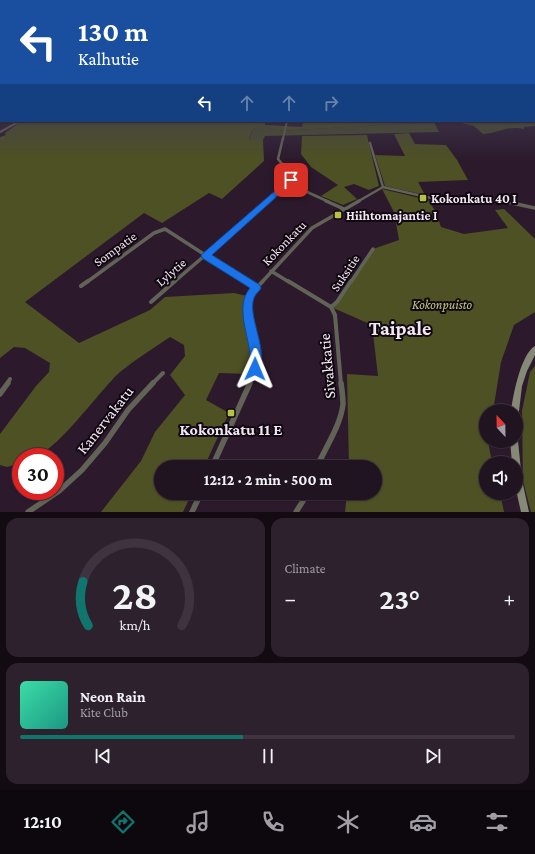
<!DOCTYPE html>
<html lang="en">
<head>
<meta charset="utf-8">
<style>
	:root { --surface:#211421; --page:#2d212e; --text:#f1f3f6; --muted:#a29ea5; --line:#3e333f; --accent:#0f766e }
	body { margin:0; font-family:"Crimson Pro",serif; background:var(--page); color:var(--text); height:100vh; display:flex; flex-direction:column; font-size:15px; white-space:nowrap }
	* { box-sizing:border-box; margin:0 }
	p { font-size:13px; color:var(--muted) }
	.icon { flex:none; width:22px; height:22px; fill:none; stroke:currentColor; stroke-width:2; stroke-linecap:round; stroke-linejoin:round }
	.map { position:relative; height:512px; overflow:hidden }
	.sheet { display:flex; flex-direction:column; gap:6px; padding:6px; background:#120b12; flex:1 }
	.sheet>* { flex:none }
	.top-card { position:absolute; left:0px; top:0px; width:535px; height:122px; box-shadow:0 1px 3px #0004,0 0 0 1px var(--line); background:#1a4fa0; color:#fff; overflow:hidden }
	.needle { width:26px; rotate:338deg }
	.buttons { position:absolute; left:479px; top:404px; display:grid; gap:8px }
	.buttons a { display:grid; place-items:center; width:44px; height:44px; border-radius:50%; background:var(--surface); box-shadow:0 1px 3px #0004,0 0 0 1px var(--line); font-size:20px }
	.speed { position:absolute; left:12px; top:448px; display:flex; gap:8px; font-size:20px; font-weight:700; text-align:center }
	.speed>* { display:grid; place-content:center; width:52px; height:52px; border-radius:50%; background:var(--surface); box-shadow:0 1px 3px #0004,0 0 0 1px var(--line); line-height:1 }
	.speed .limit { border:6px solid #d22; background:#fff; color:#111 }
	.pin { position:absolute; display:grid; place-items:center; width:34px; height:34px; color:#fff; margin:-17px; border-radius:8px; box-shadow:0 2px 6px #0006 }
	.me { position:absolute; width:44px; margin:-22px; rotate:1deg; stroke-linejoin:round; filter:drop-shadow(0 0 3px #0008) }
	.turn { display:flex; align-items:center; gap:14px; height:84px; padding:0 12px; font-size:18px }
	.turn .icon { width:52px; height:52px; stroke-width:2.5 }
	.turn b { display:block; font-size:28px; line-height:34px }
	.lanes { display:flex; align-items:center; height:38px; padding:0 12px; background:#0003; justify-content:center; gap:20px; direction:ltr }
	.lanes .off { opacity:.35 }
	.big { font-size:30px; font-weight:700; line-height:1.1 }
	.sheet .card { flex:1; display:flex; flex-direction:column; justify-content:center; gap:6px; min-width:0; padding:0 14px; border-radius:12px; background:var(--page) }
	.sheet .dial { align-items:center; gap:0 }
	.dial svg { height:104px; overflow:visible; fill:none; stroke:var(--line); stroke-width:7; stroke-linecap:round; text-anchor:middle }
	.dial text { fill:var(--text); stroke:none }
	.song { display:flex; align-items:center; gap:12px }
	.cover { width:48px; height:48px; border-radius:6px; background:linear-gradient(135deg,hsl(160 70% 55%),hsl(170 70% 35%)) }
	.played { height:4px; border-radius:2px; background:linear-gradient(90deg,var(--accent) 45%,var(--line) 45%) }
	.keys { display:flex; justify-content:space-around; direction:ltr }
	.heat { display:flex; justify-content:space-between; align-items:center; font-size:22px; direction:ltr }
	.sheet .tiles { flex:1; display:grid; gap:6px; grid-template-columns:1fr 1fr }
	.card:last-child { grid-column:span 2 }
	.trip { position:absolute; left:154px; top:460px; width:228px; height:40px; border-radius:20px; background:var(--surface); box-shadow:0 1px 3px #0004,0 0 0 1px var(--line); font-weight:700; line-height:40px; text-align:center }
	.tab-bar { display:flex; height:64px; justify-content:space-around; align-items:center; background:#0d080d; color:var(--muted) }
	.tab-bar .icon { width:28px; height:28px }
	.tab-bar .on { color:var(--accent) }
	.tab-bar b { font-size:18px; color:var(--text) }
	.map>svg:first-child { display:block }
	.green { fill:#494d2a }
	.forest { fill:#4d5123 }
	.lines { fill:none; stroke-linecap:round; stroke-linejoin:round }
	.street-far4 { stroke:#626357; stroke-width:2 }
	.street-far3 { stroke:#626357; stroke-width:2.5 }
	.street-far2 { stroke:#626357; stroke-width:3.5 }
	.street-far1 { stroke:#626357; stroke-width:4 }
	.street { stroke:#626357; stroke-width:5.5 }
	.secondary { fill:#868975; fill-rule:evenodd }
	.route { fill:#1a73e8; stroke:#114b97 }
	.poi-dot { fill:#b7c147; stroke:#100810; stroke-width:1.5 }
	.labels { text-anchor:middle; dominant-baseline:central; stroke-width:4; stroke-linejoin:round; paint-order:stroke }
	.poi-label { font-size:13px; font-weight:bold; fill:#f4e7f4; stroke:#100810; text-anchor:start }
	.street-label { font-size:13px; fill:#f4e7f4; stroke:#100810 }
	.park-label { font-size:13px; font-style:italic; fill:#c2ca7f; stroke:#100810 }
	.near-street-label { font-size:16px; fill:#f4e7f4; stroke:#100810 }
	.near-poi-label { font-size:16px; font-weight:bold; fill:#f4e7f4; stroke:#100810 }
	.near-district-label { font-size:20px; font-weight:bold; fill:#f4e7f4; stroke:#100810 }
</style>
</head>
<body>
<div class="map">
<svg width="535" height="512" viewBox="0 0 535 512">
	<rect width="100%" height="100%" fill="#2c1a2c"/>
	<path class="green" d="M534,118L535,126L524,127V129C508,125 499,133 483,134L474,126L453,121H534Z
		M434,122L439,132L265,136L263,140L249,141C253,122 263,124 277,131Z"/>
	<path class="forest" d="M26,121H265V125L302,127L303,121H436L434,122L277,131C263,125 253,122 249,140H263L264,161L222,199L209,193L162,223L144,213L25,302L79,343L150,310L165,297L234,293L247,296C240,322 260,348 248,374L219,373L206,400L229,413L204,467H161V493H192L183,512H101L141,461L155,432L185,395L170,375L185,356L184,345L170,337C154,348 136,359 120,372C99,391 57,452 33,457C30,458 25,457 21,457V463L7,467L0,465V434L36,386L49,372L50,363L25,348L14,347L0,358V137L6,135L5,133L19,123Z
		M409,133L415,144L446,145L457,160L468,180L418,182L425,195L385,186L375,155L405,156L394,134Z
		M367,135L379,186L369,190L354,184L344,187L357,199L343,205L321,196L338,185L311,167L301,154L302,136Z
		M382,189L428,200L436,212L441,227L464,234L508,228L495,210L504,209L535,239V312L514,325L501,362L493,411H486V441H488L492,463H486V493H500L504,512H345L347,493H375V467H349L347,374L378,376L372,325L331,307L373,249L399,240L394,212Z
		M535,366V512H531L523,481L522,411L530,372Z"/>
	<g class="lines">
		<path class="street-far4" d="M0,132L20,121
			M283,139L287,121"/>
		<path class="street-far3" d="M283,138L278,159L305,191L329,202
			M370,143L383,187
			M266,202L294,178
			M357,202L383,187L444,201L488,199L508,202"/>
		<path class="street-far2" d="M326,201L344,209
			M444,201H446
			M503,201L535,208
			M271,271L289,282
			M87,282L154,233L165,229L247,282
			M174,282L268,201
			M262,282L312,228L359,201
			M351,282L373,249"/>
		<path class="street-far1" d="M245,281L256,288
			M288,281L331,307L335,315L341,384
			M81,286L88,281
			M151,302L175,281
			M331,307L337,302L351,281
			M7,384L10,379
			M152,384L163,373
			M249,384L257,359L248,309L249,296L263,281"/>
		<path class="street" d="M0,394L8,383
			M212,467L250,383
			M317,467C325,448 341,425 343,404C343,397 342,390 341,383
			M28,512L59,491L82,470L105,443L128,410L153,383
			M192,512L201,493
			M296,512L308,493"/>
		<path class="secondary" d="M535,346V355L527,371L522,386L519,411L518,414H516V411H511C513,395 521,354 535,346Z
			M516,438L518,441L522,480L529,512H521L516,490V463H512L510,441H516Z"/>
	</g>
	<linearGradient id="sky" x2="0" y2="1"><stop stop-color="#180e18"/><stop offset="0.56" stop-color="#453e56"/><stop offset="1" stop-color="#453e56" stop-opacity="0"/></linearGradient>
	<rect width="535" height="160" fill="url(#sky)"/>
	<path class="route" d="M291,177L294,178V181L212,255L260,285L261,288C260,291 255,294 254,298C247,316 269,350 259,373L255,375L251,373C248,368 251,364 250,358C250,337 234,307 250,288L202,258L201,255Z"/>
	<g class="poi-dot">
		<rect x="419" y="194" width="8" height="8" rx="2"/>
		<rect x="334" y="211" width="8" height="8" rx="2"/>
		<rect x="227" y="409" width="8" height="8" rx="2"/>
	</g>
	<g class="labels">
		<g class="poi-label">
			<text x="431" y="198">Kokonkatu 40 I</text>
			<text x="346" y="215">Hiihtomajantie I</text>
		</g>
		<g class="street-label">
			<text transform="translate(284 243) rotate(-46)">Kokonkatu</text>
			<text transform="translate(115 249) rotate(-36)">Sompatie</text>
			<text transform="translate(171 272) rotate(-41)">Lylytie</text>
			<text transform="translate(345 273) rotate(-56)">Suksitie</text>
		</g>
		<g class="park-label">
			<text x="442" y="304">Kokonpuisto</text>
		</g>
		<g class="near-street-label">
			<text transform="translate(327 366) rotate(-95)">Sivakkatie</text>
			<text transform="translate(105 420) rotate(-52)">Kanervakatu</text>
		</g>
		<g class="near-poi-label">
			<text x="231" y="429">Kokonkatu 11 E</text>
		</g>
		<g class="near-district-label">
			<text x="400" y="328">Taipale</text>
		</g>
	</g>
</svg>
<div class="buttons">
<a><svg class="needle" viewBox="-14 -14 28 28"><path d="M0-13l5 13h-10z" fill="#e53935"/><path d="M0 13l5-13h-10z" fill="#a29ea5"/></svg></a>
<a><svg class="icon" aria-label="sound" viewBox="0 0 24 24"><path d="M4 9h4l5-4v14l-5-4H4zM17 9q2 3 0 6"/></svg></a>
</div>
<div class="speed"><div class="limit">30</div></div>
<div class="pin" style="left:291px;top:180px;background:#d93025"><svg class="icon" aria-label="arrive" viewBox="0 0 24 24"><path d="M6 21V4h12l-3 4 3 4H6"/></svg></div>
<svg class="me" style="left:255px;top:369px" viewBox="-20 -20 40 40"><path d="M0-17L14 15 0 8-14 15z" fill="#1a73e8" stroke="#fff" stroke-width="4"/></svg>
<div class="trip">12:12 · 2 min · 500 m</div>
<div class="top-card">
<div class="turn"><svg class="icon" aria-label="left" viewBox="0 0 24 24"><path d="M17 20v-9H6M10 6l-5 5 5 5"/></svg><div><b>130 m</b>Kalhutie</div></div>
<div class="lanes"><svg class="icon" aria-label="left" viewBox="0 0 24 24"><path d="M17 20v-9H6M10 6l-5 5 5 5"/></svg><svg class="icon off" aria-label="ahead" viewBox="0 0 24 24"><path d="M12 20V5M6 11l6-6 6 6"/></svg><svg class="icon off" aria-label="ahead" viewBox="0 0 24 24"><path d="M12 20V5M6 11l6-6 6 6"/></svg><svg class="icon off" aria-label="right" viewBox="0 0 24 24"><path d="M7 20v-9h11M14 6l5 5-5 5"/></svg></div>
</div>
</div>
<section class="sheet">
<div class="tiles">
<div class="card dial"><svg viewBox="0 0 100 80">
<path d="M14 69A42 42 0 1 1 86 69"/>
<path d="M14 69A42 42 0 0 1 10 35" stroke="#0f766e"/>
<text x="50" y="56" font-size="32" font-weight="700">28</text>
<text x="50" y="72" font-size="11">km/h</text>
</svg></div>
<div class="card"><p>Climate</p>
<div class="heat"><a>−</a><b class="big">23°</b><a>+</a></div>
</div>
<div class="card">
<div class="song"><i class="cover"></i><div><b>Neon Rain</b><p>Kite Club</p></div></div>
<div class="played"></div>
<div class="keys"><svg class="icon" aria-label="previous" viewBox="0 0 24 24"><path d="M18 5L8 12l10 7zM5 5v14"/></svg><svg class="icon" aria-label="pause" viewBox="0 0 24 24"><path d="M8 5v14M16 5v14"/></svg><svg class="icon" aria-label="next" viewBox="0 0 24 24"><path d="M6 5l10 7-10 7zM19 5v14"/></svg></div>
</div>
</div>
</section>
<nav class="tab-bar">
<b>12:10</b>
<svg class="icon on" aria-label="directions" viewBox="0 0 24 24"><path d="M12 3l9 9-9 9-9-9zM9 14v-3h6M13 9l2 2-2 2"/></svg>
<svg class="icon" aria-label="music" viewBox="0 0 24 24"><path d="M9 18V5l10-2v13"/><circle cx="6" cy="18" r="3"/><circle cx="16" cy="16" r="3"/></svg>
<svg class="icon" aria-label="phone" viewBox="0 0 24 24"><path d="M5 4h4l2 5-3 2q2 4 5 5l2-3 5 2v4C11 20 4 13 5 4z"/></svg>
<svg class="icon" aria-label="climate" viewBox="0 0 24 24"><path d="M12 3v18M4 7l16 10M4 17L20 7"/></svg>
<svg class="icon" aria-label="car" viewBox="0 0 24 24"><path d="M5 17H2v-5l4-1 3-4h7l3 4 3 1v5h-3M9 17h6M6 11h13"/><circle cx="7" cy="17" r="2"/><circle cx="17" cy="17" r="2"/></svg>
<svg class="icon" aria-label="filters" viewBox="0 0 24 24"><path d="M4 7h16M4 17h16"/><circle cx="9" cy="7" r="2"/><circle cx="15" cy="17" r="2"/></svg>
</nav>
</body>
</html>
